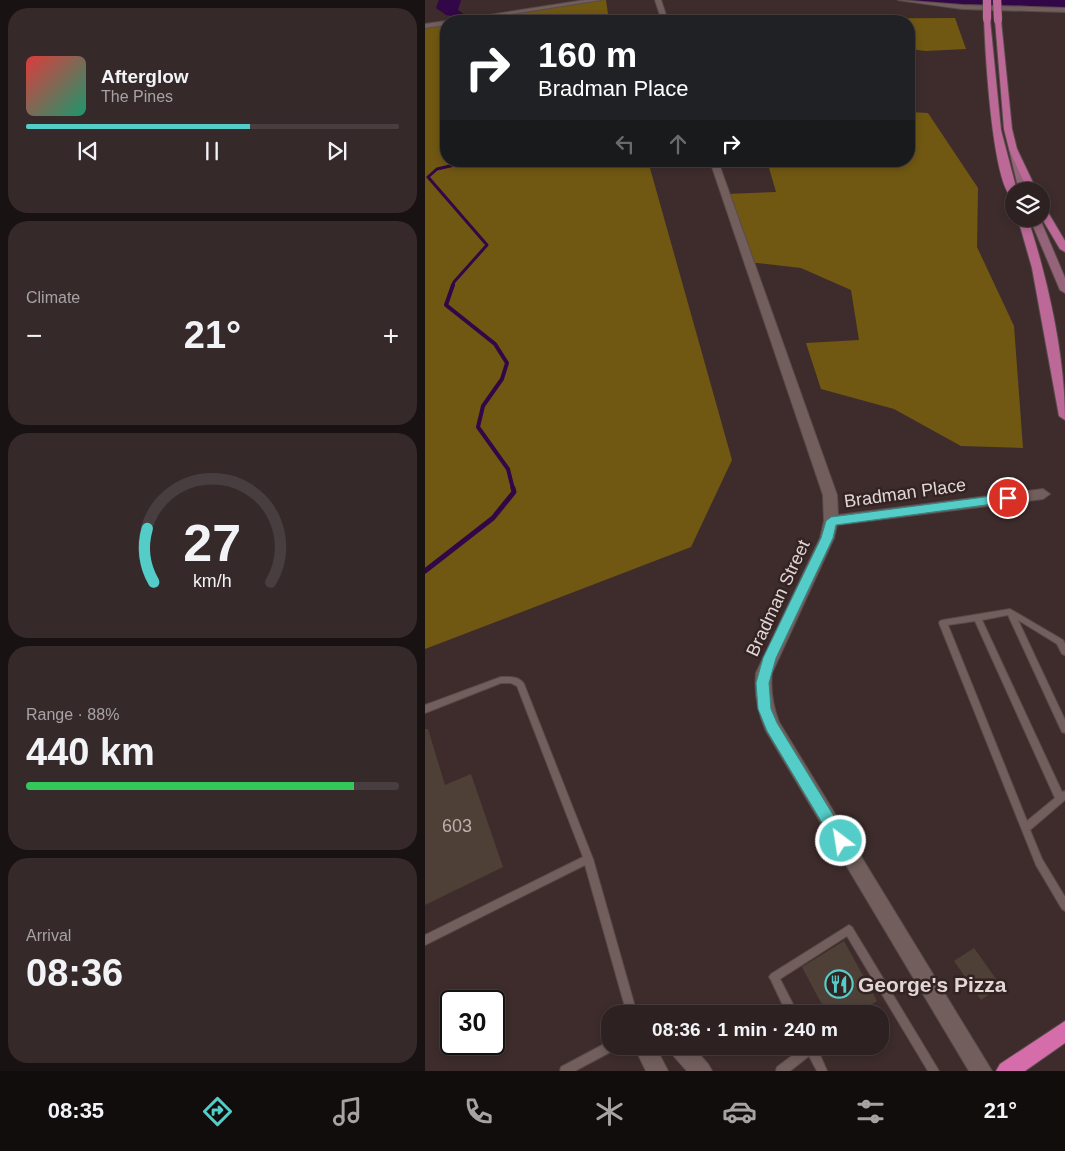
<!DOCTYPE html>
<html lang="en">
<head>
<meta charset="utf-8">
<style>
	:root { --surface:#2e2121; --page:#36292a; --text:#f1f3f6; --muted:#a7a3a5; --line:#493e3f; --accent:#54cdc8 }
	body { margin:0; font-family:Arial,sans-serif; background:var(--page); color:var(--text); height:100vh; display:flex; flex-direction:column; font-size:19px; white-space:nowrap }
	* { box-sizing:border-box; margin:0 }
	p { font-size:16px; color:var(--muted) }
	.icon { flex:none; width:28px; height:28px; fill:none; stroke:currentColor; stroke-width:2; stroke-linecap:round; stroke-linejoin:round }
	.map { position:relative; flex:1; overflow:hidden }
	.panel { display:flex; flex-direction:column; gap:8px; padding:8px; background:#191212; width:425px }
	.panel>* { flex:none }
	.top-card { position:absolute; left:15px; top:15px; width:475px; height:152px; border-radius:20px; box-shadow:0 2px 8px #0003,0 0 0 1px var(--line); background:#202124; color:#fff; overflow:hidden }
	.tools { position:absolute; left:580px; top:182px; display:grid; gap:10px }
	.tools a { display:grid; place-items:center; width:45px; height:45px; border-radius:50%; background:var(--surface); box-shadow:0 2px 8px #0003,0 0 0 1px var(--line); font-size:25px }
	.speed { position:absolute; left:15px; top:990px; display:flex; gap:10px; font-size:25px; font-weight:700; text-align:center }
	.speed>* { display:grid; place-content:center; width:65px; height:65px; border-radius:50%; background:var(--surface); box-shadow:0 2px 8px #0003,0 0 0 1px var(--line); line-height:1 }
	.speed .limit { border:2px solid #111; border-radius:8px; background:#fff; color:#111 }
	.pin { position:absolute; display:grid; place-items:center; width:42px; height:42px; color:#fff; margin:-21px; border:2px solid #fff; border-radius:50%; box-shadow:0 1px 5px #0007 }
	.me { position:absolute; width:55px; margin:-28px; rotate:329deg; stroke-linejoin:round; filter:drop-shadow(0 0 4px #0008) }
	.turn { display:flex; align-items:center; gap:18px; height:105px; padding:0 15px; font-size:22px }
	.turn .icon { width:65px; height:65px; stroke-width:2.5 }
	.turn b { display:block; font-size:35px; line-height:42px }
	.lanes { display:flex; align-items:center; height:48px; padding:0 15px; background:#0003; justify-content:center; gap:25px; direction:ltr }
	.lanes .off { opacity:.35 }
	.big { font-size:38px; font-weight:700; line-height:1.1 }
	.panel .card { flex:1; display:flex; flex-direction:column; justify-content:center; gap:8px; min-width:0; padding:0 18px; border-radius:20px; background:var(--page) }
	.panel .dial { align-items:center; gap:0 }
	.dial svg { height:130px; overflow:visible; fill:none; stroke:var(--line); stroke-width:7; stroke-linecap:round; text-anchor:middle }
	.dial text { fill:var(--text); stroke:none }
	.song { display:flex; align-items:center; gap:15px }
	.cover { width:60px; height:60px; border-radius:8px; background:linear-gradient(135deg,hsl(0 70% 55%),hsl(160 70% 35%)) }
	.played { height:5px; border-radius:2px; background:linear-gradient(90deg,var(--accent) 60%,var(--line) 60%) }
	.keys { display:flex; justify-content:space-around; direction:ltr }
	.heat { display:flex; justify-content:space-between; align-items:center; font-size:28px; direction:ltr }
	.charge { height:8px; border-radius:4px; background:linear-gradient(90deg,#34c759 88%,var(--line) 0) }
	.trip { position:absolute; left:176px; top:1005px; width:288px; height:50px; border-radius:20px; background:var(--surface); box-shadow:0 2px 8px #0003,0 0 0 1px var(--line); font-weight:700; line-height:50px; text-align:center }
	.tabs { display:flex; height:80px; justify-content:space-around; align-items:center; background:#120d0d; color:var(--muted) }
	.tabs .icon { width:35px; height:35px }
	.tabs .active { color:var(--accent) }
	.tabs b { font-size:22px; color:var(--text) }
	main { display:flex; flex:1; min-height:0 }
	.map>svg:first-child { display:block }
	.forest { fill:#705813 }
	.water { fill:#310747 }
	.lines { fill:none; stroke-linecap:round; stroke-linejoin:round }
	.stream-far3 { stroke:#310747; stroke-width:2.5 }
	.stream-far2 { stroke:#310747; stroke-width:3 }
	.stream-far1 { stroke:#310747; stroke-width:4 }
	.stream { stroke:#310747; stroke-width:5 }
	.building { fill:#4f4037 }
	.service-casing { stroke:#594b4b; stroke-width:2 }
	.minor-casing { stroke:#594b4b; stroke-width:2 }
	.secondary-casing { stroke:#594b4b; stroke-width:2 }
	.primary-casing { stroke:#594b4b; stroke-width:2 }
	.trunk-casing { stroke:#594b4b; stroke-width:2 }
	.service { fill:#715e5d; fill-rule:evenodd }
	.minor { fill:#715e5d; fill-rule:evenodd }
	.secondary { fill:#96647a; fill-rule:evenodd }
	.primary { fill:#bc6997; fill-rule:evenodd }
	.trunk { fill:#d56daa; fill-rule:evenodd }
	.primary-bridge-casing { stroke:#594b4b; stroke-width:9; stroke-linecap:butt }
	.primary-bridge { stroke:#bc6997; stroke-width:8 }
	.route { fill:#54cdc8; stroke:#378582 }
	.labels { text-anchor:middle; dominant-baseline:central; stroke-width:5; stroke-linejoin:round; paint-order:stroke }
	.street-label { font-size:18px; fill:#e1d5d5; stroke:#332323 }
	.near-number-label { font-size:18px; fill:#bcb0ae }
	.near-poi-label { font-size:21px; font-weight:bold; fill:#e1d5d5; stroke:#332323; text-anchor:start }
</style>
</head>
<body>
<main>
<section class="panel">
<div class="card">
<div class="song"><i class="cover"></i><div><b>Afterglow</b><p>The Pines</p></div></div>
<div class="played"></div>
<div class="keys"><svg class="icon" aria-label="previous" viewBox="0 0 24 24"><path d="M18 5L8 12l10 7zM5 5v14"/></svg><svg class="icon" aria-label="pause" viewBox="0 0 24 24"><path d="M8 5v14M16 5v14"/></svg><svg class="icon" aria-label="next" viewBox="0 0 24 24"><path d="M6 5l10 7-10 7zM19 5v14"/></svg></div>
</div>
<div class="card"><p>Climate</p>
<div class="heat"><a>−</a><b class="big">21°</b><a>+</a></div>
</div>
<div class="card dial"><svg viewBox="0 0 100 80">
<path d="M14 69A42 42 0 1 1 86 69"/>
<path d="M14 69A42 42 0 0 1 10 36" stroke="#54cdc8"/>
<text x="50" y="56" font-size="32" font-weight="700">27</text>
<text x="50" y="72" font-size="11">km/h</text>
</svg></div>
<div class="card"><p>Range · 88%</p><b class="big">440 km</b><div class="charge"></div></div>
<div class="card"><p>Arrival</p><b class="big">08:36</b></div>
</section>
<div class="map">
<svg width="640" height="1071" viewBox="0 0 640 1071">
	<rect width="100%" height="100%" fill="#3e2c2c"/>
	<path class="forest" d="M172,0H181L184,21H23Z
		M530,18L541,49L501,51L484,49V21H325L324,19Z
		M21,21V161H223L307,460L266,547L0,649V25Z
		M484,112L503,113L553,188L552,247L589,326L598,448L536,446L469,409L396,389L381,343L434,340L426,290L376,268L323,262L301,194L351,192L342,161H484Z"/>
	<path class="water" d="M14,0H36L33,10L40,15L39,18L21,15L11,8Z
		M481,0H640V9L593,5L513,4Z"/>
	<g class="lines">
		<path class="stream-far3" d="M35,16L53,21"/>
		<path class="stream-far2" d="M27,287L29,282L62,245L3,177L12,169L47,161"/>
		<path class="stream-far1" d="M28,285L21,305L70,344L82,363L77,379L58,406L53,427L83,469L88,489"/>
		<path class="stream" d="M0,571L68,518L89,492L88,488"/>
	</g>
	<path class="building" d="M0,729H3L20,785L46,774L78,867L0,905Z
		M419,941L452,1001L432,1014H402L377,967Z
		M549,948L576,986L556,1000L529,961Z"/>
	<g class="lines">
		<g class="service-casing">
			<path id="service" d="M585,609L638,640L640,644V655L637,654L632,644L593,620L640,720V733L637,732L583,615L557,620L637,792L640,791V800L605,830L617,859L640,897V911L637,909L611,865L514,623L515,621L518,620ZM550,621L630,798L602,821L523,625Z
				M76,677C85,677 94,676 99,684L168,859L212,1014H202L160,865L0,945V935L158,857L92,686L86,683H76L0,713V705Z
				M424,925L427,927L514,1071H503L422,936L355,979L373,1014H362L346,980L344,977L346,974Z
				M185,1041V1046H190L189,1050L150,1071H135L136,1067Z
				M380,1046H391L402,1071H392L384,1056L365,1071H351L352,1067Z"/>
		</g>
		<g class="minor-casing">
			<path id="minor" d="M160,0H176L41,21H26Z
				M230,0H236L243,21H237Z
				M473,0L537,5L640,8V12L537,9Z
				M21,21V25L0,28V24Z
				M285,161H293L412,495L413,515L618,489L625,494L618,499L412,525L409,538L347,673C345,690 348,706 354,722L567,1071H544L341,731C333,713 329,693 331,673L395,538L399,521L398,495Z
				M209,1046H230L243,1071H221Z
				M243,1046H267L283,1064L287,1071H262L246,1053Z"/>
		</g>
		<g class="secondary-casing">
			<path id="secondary" d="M588,146L592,149L603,191H594L584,149Z
				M605,219H615L640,278V293L635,290Z"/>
		</g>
		<g class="primary-casing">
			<path id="primary" d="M562,17L565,19L576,130L592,191H589V199C567,190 560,45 559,19Z
				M573,18L576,20L587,129L592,149L612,191H603L584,149L579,129L570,20Z
				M616,206L621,209L640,241V252L635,249L616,217Z
				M593,219H603C623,280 640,356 640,420L634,416L607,268Z"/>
		</g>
		<g class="trunk-casing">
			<path id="trunk" d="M640,1021V1043L600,1071H571L575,1064Z"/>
		</g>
		<use href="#service" class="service"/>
		<use href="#minor" class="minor"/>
		<use href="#secondary" class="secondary"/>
		<use href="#primary" class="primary"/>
		<use href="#trunk" class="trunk"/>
		<g class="primary-bridge-casing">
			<path id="primary-bridge" d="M562,0V19
				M572,0L573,20"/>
		</g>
		<use href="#primary-bridge" class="primary-bridge"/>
	</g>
	<path class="route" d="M583,494L588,498L583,502L411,525L408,538L351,658L344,683L346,709L352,723L424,841L421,846L416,848L411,846L342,731L333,709L331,683L338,658L396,538L401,521L406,517Z"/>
	<defs>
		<g id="restaurant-ring" transform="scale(1.4375)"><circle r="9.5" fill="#332323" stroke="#54cdc8" stroke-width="1.5"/><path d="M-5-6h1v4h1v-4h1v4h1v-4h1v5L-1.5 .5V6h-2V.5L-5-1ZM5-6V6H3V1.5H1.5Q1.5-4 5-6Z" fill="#54cdc8"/></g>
	</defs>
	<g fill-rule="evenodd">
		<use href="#restaurant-ring" x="414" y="984"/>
	</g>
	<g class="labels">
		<g class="street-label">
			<text transform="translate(480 493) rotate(-8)">Bradman Place</text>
			<text transform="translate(353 598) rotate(-65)">Bradman Street</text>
		</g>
		<g class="near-number-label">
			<text x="32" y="826">603</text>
		</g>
		<g class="near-poi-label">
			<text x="433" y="984">George's Pizza</text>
		</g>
	</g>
</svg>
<div class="tools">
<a><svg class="icon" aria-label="layers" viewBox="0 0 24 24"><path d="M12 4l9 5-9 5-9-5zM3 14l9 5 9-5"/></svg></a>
</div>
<div class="speed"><div class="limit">30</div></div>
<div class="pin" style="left:583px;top:498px;background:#d93025"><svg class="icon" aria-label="arrive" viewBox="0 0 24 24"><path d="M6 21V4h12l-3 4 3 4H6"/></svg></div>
<svg class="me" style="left:416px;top:841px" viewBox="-20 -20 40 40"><circle r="17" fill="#54cdc8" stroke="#fff" stroke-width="3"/><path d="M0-11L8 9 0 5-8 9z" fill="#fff"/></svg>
<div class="trip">08:36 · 1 min · 240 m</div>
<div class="top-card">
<div class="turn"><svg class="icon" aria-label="right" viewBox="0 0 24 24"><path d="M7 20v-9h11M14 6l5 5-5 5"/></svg><div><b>160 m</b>Bradman Place</div></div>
<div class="lanes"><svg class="icon off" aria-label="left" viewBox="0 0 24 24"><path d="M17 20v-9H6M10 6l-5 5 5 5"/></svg><svg class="icon off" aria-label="ahead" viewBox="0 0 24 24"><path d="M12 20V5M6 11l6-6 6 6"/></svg><svg class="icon" aria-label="right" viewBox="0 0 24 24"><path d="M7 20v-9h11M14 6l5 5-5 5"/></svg></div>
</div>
</div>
</main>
<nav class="tabs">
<b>08:35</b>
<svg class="icon active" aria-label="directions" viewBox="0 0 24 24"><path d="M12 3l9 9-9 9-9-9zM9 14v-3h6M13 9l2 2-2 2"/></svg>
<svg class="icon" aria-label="music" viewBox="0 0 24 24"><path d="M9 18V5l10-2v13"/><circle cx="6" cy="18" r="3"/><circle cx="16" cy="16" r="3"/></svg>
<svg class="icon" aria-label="phone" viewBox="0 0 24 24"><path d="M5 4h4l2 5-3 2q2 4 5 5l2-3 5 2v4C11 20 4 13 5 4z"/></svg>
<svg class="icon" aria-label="climate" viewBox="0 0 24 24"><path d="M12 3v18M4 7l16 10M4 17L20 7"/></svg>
<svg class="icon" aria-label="car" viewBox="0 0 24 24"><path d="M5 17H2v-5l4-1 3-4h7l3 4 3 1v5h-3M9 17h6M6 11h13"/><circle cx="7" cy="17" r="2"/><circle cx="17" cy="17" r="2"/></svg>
<svg class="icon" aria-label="filters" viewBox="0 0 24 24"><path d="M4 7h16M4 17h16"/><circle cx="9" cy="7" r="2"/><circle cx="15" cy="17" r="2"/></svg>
<b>21°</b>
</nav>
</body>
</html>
